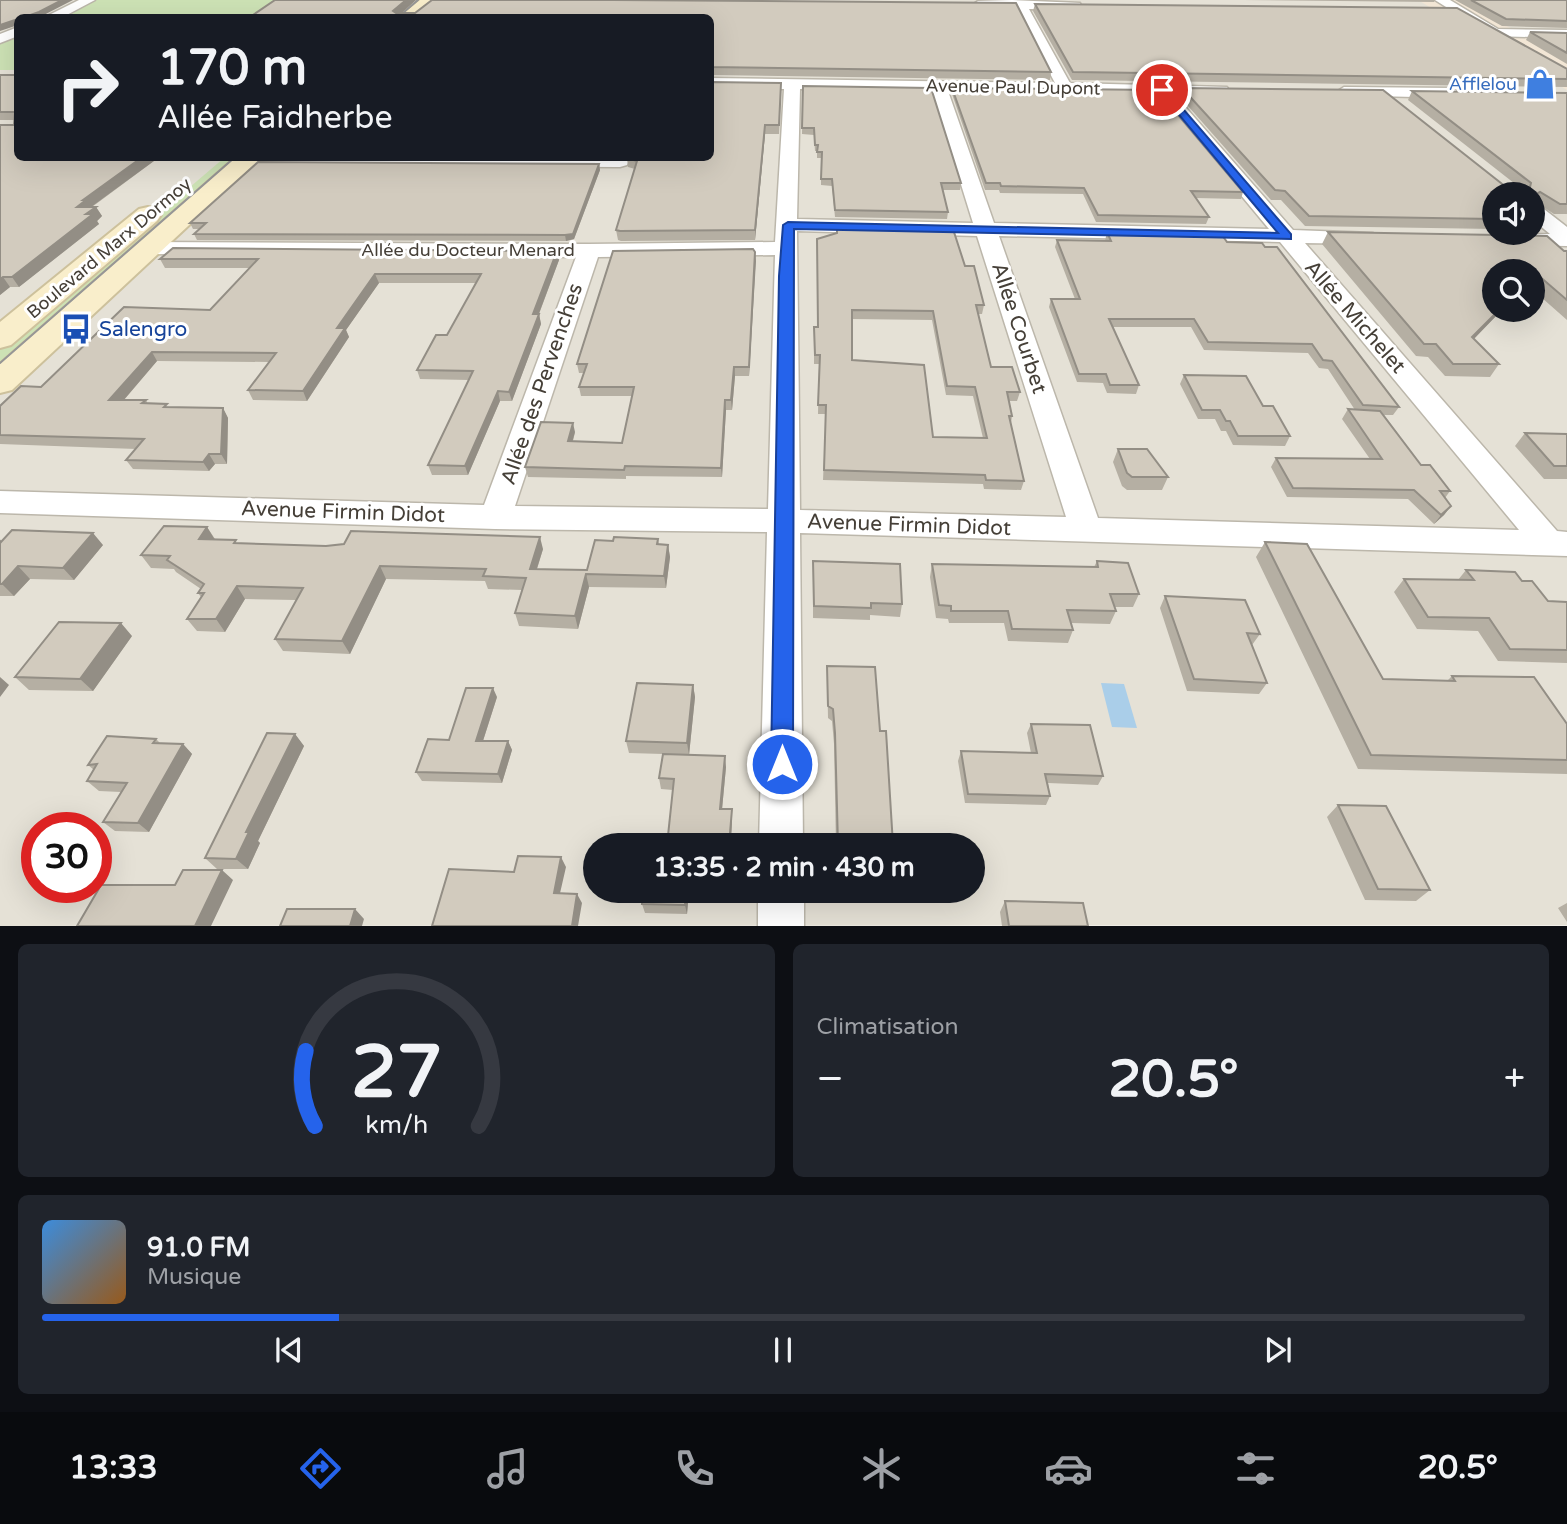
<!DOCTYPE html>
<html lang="fr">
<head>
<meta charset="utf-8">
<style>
	:root { --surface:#171b24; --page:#20242c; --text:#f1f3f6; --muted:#9ea1a6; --line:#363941; --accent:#2563eb }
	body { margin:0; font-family:"Varela Round",sans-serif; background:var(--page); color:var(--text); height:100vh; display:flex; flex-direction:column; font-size:26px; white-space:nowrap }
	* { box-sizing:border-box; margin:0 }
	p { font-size:23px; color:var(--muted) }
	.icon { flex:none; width:38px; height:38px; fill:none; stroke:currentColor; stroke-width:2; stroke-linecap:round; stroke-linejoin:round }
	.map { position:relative; height:926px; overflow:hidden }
	.panel { display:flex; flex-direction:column; gap:18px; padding:18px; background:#0d0f14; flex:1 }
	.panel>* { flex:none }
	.guide { position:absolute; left:14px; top:14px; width:700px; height:147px; border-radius:10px; box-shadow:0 7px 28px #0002; background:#171b24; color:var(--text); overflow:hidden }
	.controls { position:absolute; left:1482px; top:182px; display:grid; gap:14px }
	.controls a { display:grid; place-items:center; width:63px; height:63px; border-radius:50%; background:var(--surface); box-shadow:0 7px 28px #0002; font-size:35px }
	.speed { position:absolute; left:21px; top:812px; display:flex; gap:14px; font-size:35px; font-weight:700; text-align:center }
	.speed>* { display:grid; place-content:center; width:91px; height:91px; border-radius:50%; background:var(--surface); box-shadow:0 7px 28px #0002; line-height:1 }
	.speed .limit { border:10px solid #d22; background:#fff; color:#111 }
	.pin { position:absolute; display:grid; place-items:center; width:60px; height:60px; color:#fff; margin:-30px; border:4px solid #fff; border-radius:50%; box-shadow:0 2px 7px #0007 }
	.me { position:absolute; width:77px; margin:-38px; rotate:0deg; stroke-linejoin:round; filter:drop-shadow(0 0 5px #0008) }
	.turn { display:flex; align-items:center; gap:24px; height:147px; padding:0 28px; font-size:32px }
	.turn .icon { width:91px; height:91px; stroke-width:2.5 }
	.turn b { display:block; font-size:49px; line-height:60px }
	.big { font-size:52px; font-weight:700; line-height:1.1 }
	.panel .tile { flex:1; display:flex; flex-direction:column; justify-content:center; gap:10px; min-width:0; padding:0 24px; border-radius:10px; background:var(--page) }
	.panel .dial { align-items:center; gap:0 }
	.dial svg { height:182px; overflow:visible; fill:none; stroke:var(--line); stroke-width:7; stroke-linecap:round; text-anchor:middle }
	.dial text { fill:var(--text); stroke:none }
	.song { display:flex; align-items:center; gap:21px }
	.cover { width:84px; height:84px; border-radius:10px; background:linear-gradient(135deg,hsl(210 70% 55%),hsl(30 70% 35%)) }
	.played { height:7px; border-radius:4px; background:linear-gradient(90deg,var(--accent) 20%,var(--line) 20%) }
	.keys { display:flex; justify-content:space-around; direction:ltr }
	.heat { display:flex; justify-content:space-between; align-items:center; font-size:38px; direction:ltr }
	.panel .tiles { flex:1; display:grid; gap:18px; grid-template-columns:1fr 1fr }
	.tile:last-child { grid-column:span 2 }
	.trip { position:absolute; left:583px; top:833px; width:402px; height:70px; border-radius:35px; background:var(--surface); box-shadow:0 7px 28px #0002; font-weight:700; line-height:70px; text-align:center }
	.dock { display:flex; height:112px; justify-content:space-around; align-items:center; background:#090b0e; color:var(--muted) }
	.dock .icon { width:49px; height:49px }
	.dock .on { color:var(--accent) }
	.dock b { font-size:32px; color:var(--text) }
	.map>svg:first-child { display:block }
	.residential { fill:#e5e1d6; fill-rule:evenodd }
	.commercial { fill:#f2e6d5 }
	.green { fill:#cde2b5 }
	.water { fill:#aacee9 }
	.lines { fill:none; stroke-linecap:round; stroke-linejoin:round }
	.minor-casing { stroke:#bcb7ab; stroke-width:3 }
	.secondary-casing { stroke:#cdc19c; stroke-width:4 }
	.minor { fill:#fff; fill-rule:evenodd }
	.secondary { fill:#f9eecb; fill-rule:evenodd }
	.tram { stroke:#969696; stroke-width:2 }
	.wall { fill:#b5afa3; fill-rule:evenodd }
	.shaded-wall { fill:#938e85 }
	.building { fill:#d2cbbe; stroke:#938e85; stroke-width:2; fill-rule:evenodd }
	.route { fill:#2563eb; stroke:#184099; stroke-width:2 }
	.labels { text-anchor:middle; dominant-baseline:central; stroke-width:6; stroke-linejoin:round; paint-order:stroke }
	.far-shop-label { font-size:18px; fill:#366cbe; stroke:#fff; text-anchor:end }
	.far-street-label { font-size:18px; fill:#453f37; stroke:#fff }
	.street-label { font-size:21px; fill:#453f37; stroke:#fff }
	.transit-label { font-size:21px; fill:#164399; stroke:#fff; text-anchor:start }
</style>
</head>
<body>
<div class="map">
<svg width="1567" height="926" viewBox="0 0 1567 926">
	<rect width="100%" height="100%" fill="#f2efe8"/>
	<path class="residential" d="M0,0H1567V925L0,926ZM18,18H710V158H18ZM1494,194H1533V233H1494ZM1494,271H1533V310H1494ZM37,828H96V887H37ZM595,845H973V891H595Z"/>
	<path class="commercial" d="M1418,0H1460L1567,59V90Z"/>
	<path class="green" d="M95,0H288L261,17L55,18Z
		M17,34V70H0V42Z
		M224,158H243L0,372V349Z"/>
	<path class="water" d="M1101,683L1124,684L1137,728L1112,727Z"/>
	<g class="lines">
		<g class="minor-casing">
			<path id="minor" d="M79,0H95L61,18H43Z
				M1012,0L1080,3L1081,6L1075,10L1029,9L1070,83L1227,87L1229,90L1227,93L1221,95L1174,94L1293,230L1373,233L1376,238L1373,243L1365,244L1305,243L1557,531L1567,532V556L800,533L803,845H759L767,532L495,529L0,513V491L484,505L576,257L150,254L142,252L139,247L142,242L589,244L775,242L784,89L710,88V78L1055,83L1016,9H978L972,5L978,1ZM800,89L932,91L973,223L797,219ZM948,91L1157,94L1269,229L994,223ZM797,231L977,236L1066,517L800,510ZM999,236L1280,242L1519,530L1098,518ZM775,255L768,509L515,506L598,257Z
				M1435,0H1450L1498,29L1567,30V38L1492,36Z
				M18,27V36L0,43V34Z
				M1344,87L1452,88L1460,93L1452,98L1338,95L1336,92Z
				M240,158H630L627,165L620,167L248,165L241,163Z
				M1533,204L1540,206L1567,227V246L1505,245L1502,240L1505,235L1550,234L1533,220Z
				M758,891H804V926H758Z"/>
		</g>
		<g class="secondary-casing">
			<path id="secondary" d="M420,0H438L417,18H398Z
				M235,158H261L12,390L0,393V364Z
				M148,207L157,209L161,215L157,221L11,345L0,348V322L139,209Z"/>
		</g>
		<use href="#minor" class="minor"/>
		<use href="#secondary" class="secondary"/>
		<path class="tram" d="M397,18L418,0
			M0,363L234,158"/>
	</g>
	<path class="wall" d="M275,0H416L401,13H415L432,0H614L1016,3L1051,72L1050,80L710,75V18H254L253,15Z
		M1243,0H1435L1434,2Z
		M1455,0H1567V28L1502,26Z
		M1035,4L1567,69V87L1072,80L1033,11Z
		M1530,32L1567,33V64L1526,40Z
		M0,75H18V158H158L92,207H96L102,216L97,221L99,224L19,287H10L0,295V125H14L15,120H0Z
		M803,86L961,183L960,190H943L948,212L947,219L835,217L832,186L821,185V158H817V151H815L814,135L802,134Z
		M952,88L1243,192L1241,199L1196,198L1209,217L1206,224L1096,222L1083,194L1000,193L999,190H985L952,94Z
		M1182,88L1506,187H1519L1408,100L1412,91L1567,93V214H1554L1537,203L1533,209V194H1494V229L1305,226L1281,200H1271L1180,97Z
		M781,92L779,134H765L755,240L621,241L618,240L616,230L635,169L628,167L627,158Z
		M599,164L600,170L574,239L566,241L197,240L194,234L200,229H193L190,223Z
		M837,226L965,266L984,305L982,314H978L991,367L1020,392L1017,401H1009L1012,416L1011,423L1024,481L1021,490L984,489L983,484L823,480L826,414H818L819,364H814V327H818L836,233ZM852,319L932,320L946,395L973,396L983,438L933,437L852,360Z
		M1107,232L1227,242L1399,407L1393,415H1384L1421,465L1450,491L1445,498L1451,506L1444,515L1434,524L1408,499L1287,497L1271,467L1276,458L1370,459L1342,419L1348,409L1355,410L1328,369L1319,368L1308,353L1204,350L1191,327H1112L1139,385L1136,394L1107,393L1103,383L1077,382L1049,307L1051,299H1075L1055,247L1057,240L1105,241Z
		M1328,232L1567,251V320L1533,290V271H1494L1497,315L1474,339L1499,364L1490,377L1445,376L1428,357L1416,356L1322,244Z
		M557,251L559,260L539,314L541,324L512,401H500L468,475H432L428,465L469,380L420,379L417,370L447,335L476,283H379L346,330L349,337L307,401L253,400L248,390L269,362L157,361L124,400H146L148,404L169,407L223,408L228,418L227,464H215L209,471L133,469L126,460L136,449L0,444V406L210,310L249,268H165L160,259Z
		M755,252L749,376H735L732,410H726L722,477L626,476V479L528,477L525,467L575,432L573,441L622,443L632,396H581L579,387L584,373H579L577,364Z
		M1184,375L1263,406L1290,436L1285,446L1233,445L1226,431H1221L1215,419H1198L1180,384Z
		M1525,433L1567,434V479H1544L1515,446Z
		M1118,449L1168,477L1162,490H1127L1122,486L1113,462Z
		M207,527L215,539L238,543L326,546L543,549L537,569L587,570L613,541L658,539L659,544L668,545L670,557L666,588L589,587L578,629L519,626L515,613L522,590L488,589L485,581L386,579L350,654L283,651L275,639L296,600L245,599L225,632L197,631L187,619L201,597L198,593L201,589L176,572L174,569L151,568L141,555Z
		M0,541L103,545L74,580L30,579L14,596H0Z
		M1265,542L1383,679L1447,681L1452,676L1567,724V774L1358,769L1256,557Z
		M813,561L902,604L900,617L870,615V620L813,618Z
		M1097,561L1139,594L1133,607H1114L1116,611L1110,624L1071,623L1073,630L1068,643L1008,641L1004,623H949L948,619L936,618L930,577L932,564L1078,568L1094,567Z
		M1466,570L1522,581L1548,601L1567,602V663L1498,661L1478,631L1417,629L1394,592L1404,579L1458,580Z
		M1165,596L1260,634L1252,645L1267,683L1259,694L1187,691L1160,608Z
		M132,636L93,691L29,690L15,677Z
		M827,666L880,731L893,845H836L834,744L832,721L828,718Z
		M693,685L695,697L689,755L726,767L722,809L732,819L673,790L661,789L659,778L663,754L629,753L626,741Z
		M497,697L483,741H508L512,750L502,783L422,781L416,772L449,740Z
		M1031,724L1103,776L1098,785L1048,783L1050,796L1046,805L965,803L958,761L961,751L1031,753L1027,733Z
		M295,734L304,746L258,841L260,843L248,869H217L205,858Z
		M156,739L160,743L183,744L192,754L149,832L115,831L103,822L121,792L99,791L87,781L94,770L88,765Z
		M1338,805L1430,890L1416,901L1365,900L1327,817Z
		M634,891H689L687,914L645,913L642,904L643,896H635Z
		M1005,901L1088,926H1002L1000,912Z
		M1567,903V922L1558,908Z"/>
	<path class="shaded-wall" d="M62,0H73L38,18H22Z
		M406,0H416L396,18L393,11Z
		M18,19V25L0,31V25Z
		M765,125V134L755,240V230Z
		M141,158H158L91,207H77L83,200Z
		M599,164L600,170L574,239L566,241L565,235Z
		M96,207L102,216L97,221L99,224L19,287L12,277Z
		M557,251L559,260L535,324L533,314Z
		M755,252L756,261L749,376V367Z
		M375,274L379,283L346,330L349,337L307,401L303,391L337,328Z
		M3,277L10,287L0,295V279Z
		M1499,310H1501L1497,315L1463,350L1472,337Z
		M539,314L541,324L512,401L509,392Z
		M152,352L157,361L116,409L109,400Z
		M734,367L735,376L732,410L731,400Z
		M498,391L500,401L468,475L465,466Z
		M725,400L726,410L722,477L721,468Z
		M223,408L228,418L227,464L221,454Z
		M573,423L575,432L570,450L568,441Z
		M209,454L215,464L209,471L203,462Z
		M1451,506L1444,515L1434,524L1441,515Z
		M207,527L215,540L199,539Z
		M93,533L103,545L74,580L63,568Z
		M540,537L543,549L533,581L530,569Z
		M668,545L670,557L666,588L664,576Z
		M18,566L30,579L14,596L2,584Z
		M380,566L386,579L350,654L342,641Z
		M586,574L589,587L578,629L575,616Z
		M237,586L245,599L225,632L216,619Z
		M121,623L132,636L93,691L80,679Z
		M0,677L9,685L0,697Z
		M693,685L695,697L689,755L687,743Z
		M493,688L497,697L480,750L476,741Z
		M295,734L304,746L258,841L260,843L248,869L236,859L246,832Z
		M508,741L512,750L502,783L498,774Z
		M183,744L192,754L149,832L138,823Z
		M725,756L726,767L721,820L720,809Z
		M732,809V819L731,845H729Z
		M561,857L566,867L558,902L554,893Z
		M222,870L233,880L211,926H195Z
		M686,891H689L687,914L685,905Z
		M577,894L582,903L578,926H572Z
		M355,909L364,919L362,926H350Z"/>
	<path class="building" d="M0,0H62L39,12L22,18H18V19L0,25Z
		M275,0H406L393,11L396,13H415L432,0H614L1016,3L1051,72L710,67V18H254L258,15H253Z
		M1471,0H1567V21L1506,19Z
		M1035,4L1457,8L1567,69V79L1073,72Z
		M1530,32L1567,33V53Z
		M0,75H18V158H141L83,200H86L77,207H96L86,214H93L12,277H3L0,279V125H14L15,112H0Z
		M710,82L781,83L779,125H765L755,230L620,231L616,230L637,161L627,158H710Z
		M803,86L931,88L961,183H941L948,212L835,210L832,179H821L822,152H817L818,145H815L814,128H802Z
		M952,88L1157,90L1243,192L1191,191L1209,217L1098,215L1084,188L1001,186L1000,183H986Z
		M1182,88L1383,90L1506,187H1530L1531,183L1412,91L1567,93V204H1560L1540,192L1536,194L1537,203H1533V194H1494V219L1309,216L1285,191L1275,190Z
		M258,162L599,164L573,234L565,235L194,234L206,223H190Z
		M837,226L953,229L965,266H974L984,305H976L991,367H1012L1020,392H1007L1012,416H1009L1024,481L986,480L985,475L824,470L826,405H818L820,355H815L814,327H818L817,239L837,233ZM852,310L933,311L947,386L975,387L987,438L933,437L924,365L852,360Z
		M1107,232L1222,235L1227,242L1262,243L1265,247H1277L1399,407L1363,405L1332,361L1323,360L1312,344L1208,342L1194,319H1109L1139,385H1110L1106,374H1079L1051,299H1080L1057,240L1111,241Z
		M1328,232L1547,236L1564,251H1567V300L1532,270L1530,271H1494V310H1499L1472,337L1499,364H1453L1436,344H1424Z
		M173,248L557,251L533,314H539L509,392L498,391L465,466L428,465L473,371L417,370L436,335H447L481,274H375L337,328H345L303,391L248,390L276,353L152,352L109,400H146L142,403L167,404L164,407L223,408L221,454H209L203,462L126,460L144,439L0,435V406L21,386L41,387L124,307L210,310L258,259H160Z
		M753,249L755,252L749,367H734L731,400H725L721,468L625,466L624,470L525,467L541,422L573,423L568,441L622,443L634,387H579L587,364H577L613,251Z
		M1184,375L1246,376L1263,406H1273L1290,436H1238L1230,421H1226L1220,410H1202Z
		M1348,409L1380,411L1421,465H1430L1450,491H1440L1451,506L1441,515L1414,490L1293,488L1276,458L1382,459Z
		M1525,433L1567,434V466H1554Z
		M1118,449H1147L1168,477H1132L1127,473Z
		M164,526L207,527L199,539L236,540L234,543L326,546L344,544L351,531L540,537L530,569L587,570L595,540L613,541L614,537L658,539L657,544L668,545L664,576L586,574L575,616L515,613L526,578L483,576L486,569L380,566L342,641L275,639L303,588L237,586L216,619H187L204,593H198L204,584L167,560L170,556L141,555Z
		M12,530L93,533L63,568L18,566L2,584H0V541L1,542Z
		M1265,542L1307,544L1383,679L1455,681L1452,676L1534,677L1567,724V760L1371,755Z
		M813,561L900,564L902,604L871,603V608L814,606Z
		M1097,561L1128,563L1139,594H1110L1116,611L1067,610L1073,630L1012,629L1008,611H951V606L939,605L932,564L1098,567Z
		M1466,570L1515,572L1522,581H1532L1548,601L1567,602V650L1510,649L1489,618L1428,617L1404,579L1474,580Z
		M1165,596L1245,600L1260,634L1247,633L1267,683L1194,679Z
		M59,622L121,623L80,679L15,677Z
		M827,666L875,667L880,731H886L893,845H838L835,733L833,709L828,706Z
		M637,683L693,685L687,743L626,741Z
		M466,688H493L476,741H508L498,774L416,772L428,739L449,740Z
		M1031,724L1090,725L1103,776L1045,774L1050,796L968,794L961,751L1037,753Z
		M267,733L295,734L246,832H249L236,859L205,858Z
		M107,736L156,739L153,743L183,744L138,823L103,822L127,783L87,781L97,764L88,765Z
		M663,754L725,756L720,809H732L729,845H667L674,779L659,778Z
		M1338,805L1386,806L1430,890L1378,889Z
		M518,856L561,857L554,893L577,894L572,926H432L449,869L514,872Z
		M183,870H222L195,926H77L101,885H175Z
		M643,891H686L685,905L642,904Z
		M1005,901L1083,903L1088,926H1009Z
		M287,909H355L350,926H280Z"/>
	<path class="route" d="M1159,88H1165L1291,234V239L794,229L793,764L790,771L782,774L774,771L771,764L779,276L783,225L788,222L1278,233L1159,91Z"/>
	<defs>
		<g id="shop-bare" transform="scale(2.415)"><path d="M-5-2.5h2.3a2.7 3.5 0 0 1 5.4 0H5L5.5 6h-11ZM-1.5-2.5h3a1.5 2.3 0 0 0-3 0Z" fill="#3f7fe0" stroke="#fff" stroke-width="2.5" paint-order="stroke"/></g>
		<g id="bus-bare" transform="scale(2.415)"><path d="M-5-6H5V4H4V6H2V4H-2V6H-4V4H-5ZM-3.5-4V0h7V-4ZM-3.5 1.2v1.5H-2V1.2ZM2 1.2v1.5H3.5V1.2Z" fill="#1a4fb4" stroke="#fff" stroke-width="2.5" paint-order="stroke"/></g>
	</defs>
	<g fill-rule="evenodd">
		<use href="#shop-bare" x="1540" y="84"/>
		<use href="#bus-bare" x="76" y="329"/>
	</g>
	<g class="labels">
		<g class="far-shop-label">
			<text x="1517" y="84">Afflelou</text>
		</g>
		<g class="far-street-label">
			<text transform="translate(1013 87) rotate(1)">Avenue Paul Dupont</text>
			<text transform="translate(109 248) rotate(-40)">Boulevard Marx Dormoy</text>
			<text x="468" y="250">Allée du Docteur Menard</text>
		</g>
		<g class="street-label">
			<text transform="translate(1355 317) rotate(49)">Allée Michelet</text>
			<text transform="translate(1019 328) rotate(72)">Allée Courbet</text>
			<text transform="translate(542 384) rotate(-71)">Allée des Pervenches</text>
			<text transform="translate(343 512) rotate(2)">Avenue Firmin Didot</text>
			<text transform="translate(909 525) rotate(2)">Avenue Firmin Didot</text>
		</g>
		<g class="transit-label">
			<text x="99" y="329">Salengro</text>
		</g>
	</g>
</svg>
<div class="controls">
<a><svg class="icon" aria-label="sound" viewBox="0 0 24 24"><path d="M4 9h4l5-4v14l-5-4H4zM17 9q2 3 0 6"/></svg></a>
<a><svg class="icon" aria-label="search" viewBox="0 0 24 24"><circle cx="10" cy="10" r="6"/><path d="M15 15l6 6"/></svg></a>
</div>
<div class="speed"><div class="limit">30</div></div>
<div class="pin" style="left:1162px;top:90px;background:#d93025"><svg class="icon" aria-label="arrive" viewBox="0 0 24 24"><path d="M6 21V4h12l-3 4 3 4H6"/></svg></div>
<svg class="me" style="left:782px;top:764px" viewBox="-20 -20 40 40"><circle r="17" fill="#2563eb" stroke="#fff" stroke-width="3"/><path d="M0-11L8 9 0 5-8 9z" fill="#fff"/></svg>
<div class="trip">13:35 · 2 min · 430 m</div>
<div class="guide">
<div class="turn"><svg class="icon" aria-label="right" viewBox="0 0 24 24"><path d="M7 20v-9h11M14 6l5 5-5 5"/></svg><div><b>170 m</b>Allée Faidherbe</div></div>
</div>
</div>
<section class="panel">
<div class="tiles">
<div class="tile dial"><svg viewBox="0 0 100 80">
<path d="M14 69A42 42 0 1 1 86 69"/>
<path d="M14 69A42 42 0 0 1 10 36" stroke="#2563eb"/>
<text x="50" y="56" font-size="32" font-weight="700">27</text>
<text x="50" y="72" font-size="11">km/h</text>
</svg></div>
<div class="tile"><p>Climatisation</p>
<div class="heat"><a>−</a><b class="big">20.5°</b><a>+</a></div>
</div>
<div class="tile">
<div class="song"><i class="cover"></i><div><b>91.0 FM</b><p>Musique</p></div></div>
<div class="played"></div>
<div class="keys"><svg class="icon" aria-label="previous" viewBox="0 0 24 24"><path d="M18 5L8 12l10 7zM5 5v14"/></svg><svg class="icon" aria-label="pause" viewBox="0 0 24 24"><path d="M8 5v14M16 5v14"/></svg><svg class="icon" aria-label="next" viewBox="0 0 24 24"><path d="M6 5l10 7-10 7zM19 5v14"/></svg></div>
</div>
</div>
</section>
<nav class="dock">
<b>13:33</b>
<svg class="icon on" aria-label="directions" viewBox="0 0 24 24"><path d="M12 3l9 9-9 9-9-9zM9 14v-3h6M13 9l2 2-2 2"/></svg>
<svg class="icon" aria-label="music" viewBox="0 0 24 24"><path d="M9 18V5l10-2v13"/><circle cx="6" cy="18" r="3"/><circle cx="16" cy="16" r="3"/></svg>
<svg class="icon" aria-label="phone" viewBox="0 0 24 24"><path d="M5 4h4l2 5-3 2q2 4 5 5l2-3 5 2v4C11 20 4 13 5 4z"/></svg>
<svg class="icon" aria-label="climate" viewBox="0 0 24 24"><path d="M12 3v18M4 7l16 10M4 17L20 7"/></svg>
<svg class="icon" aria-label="car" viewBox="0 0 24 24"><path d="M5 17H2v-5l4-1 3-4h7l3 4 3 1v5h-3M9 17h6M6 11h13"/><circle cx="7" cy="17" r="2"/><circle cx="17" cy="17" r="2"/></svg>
<svg class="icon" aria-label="filters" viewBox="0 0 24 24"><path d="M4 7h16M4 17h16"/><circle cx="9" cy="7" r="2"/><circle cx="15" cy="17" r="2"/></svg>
<b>20.5°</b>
</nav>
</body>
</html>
